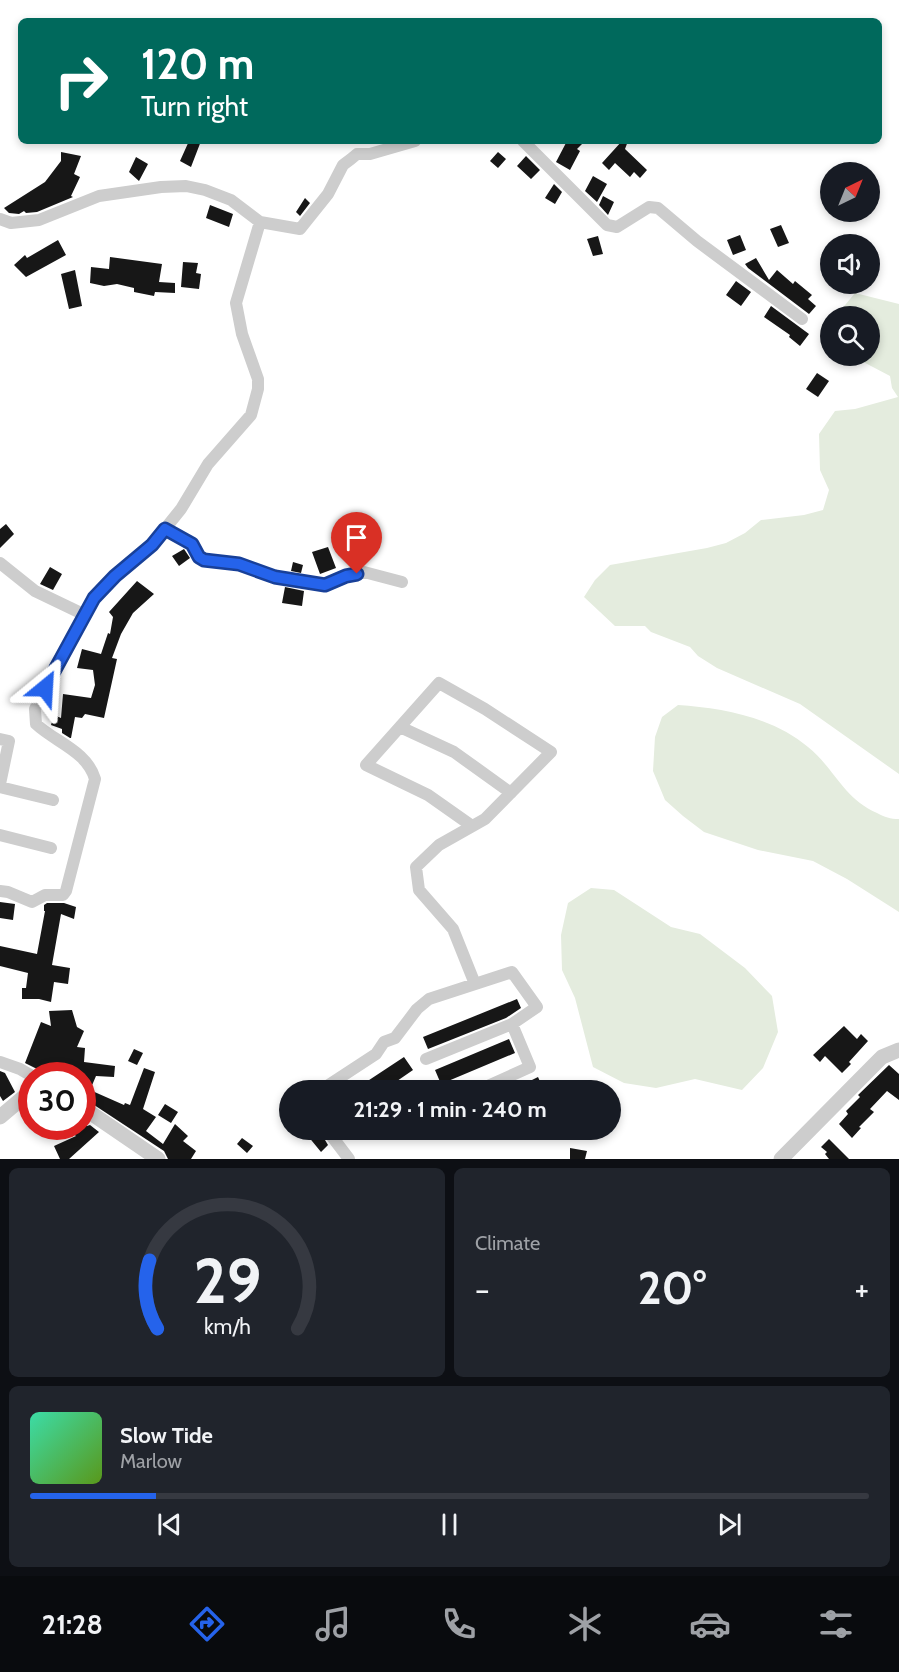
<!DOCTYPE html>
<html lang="en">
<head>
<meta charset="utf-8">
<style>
	:root { --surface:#171b24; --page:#20242c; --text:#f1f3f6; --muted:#9ea1a6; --line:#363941; --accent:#2563eb }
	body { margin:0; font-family:Cabin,sans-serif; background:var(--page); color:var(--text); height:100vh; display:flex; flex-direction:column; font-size:22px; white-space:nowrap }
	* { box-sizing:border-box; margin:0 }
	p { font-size:20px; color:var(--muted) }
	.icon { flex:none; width:33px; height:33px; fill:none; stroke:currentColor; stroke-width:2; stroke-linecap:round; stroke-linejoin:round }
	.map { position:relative; height:1159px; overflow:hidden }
	.details { display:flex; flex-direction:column; gap:9px; padding:9px; background:#0d0f14; flex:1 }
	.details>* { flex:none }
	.banner { position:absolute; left:18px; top:18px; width:864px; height:126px; border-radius:9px; box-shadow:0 3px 9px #0003; background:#00695c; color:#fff; overflow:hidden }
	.needle { width:39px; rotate:43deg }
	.fabs { position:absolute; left:820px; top:162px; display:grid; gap:12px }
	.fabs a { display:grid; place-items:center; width:60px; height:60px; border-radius:50%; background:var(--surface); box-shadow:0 3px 9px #0003; font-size:30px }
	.speed { position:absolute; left:18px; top:1062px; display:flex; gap:12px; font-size:30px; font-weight:700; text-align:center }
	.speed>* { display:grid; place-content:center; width:78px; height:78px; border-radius:50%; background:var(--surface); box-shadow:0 3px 9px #0003; line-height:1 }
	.speed .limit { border:9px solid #d22; background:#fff; color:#111 }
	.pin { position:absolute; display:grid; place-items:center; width:51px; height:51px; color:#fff; margin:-62px -26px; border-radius:50% 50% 50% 0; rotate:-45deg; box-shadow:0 0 6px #0007 }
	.pin .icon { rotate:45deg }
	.me { position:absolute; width:66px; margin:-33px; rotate:27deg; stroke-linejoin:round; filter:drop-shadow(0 0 4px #0008) }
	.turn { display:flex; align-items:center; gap:21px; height:126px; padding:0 24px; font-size:27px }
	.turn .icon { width:78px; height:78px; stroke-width:2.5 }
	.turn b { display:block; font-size:42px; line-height:51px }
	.big { font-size:45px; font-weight:800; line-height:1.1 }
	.details .widget { flex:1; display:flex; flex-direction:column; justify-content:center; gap:9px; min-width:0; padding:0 21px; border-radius:9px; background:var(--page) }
	.details .dial { align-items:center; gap:0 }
	.dial svg { height:156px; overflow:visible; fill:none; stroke:var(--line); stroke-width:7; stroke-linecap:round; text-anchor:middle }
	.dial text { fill:var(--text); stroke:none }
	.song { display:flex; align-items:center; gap:18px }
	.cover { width:72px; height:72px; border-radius:9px; background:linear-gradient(135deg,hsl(160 70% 55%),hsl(90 70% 35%)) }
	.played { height:6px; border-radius:3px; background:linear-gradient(90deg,var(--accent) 15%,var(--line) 15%) }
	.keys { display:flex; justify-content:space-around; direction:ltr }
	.heat { display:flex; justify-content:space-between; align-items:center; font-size:33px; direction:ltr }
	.details .tiles { flex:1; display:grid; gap:9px; grid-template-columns:1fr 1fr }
	.widget:last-child { grid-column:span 2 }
	.trip { position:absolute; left:279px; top:1080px; width:342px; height:60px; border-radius:30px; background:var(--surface); box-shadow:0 3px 9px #0003; font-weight:800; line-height:60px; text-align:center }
	.dock { display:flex; height:96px; justify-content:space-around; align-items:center; background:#090b0e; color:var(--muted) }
	.dock .icon { width:42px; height:42px }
	.dock .on { color:var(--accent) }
	.dock b { font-size:27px; color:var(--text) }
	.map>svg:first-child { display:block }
	.green { fill:#e4ecde }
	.building { fill:#171717 }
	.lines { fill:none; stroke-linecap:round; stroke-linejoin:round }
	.minor { stroke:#cdcdcd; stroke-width:12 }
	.tertiary { stroke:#cdcdcd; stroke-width:15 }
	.route-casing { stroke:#184099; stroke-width:15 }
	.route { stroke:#2563eb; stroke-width:10 }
</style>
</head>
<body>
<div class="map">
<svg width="899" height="1159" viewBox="0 0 899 1159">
	<rect width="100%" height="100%" fill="#fff"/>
	<path class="green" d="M855,293L899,304V774L800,704L717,668L698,656L690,647L651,632L645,626H615L584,597L595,580L610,565L707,548L726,543L745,533L761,520L804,515L823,510L829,490L820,470L819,434L835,411L855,409L898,397L892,388L890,376L852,356H870V316H836Z
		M678,705C722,708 773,717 808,747C835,769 843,798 877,813C885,817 890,819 899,819V912L847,879L813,861L758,850L704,832L683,816L665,800L653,771L655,737L662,717Z
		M591,888L614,890L671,927L700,934L745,968L772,996L778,1032L763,1068L742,1090L695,1079L656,1088L624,1083L593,1067L575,998L562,970L561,935L568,903Z"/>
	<path class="building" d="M189,141H201L191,167L180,161Z
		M567,141H585L577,149L580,151L570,170L556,162Z
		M622,141H628L625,149L647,170L640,178L634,172L630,177L615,163L609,170L602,163Z
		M61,152L81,156L74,174L80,177L71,196L73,197L37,212L26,213L24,211L19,214L9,213L4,208L45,182L61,161Z
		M498,152L506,159L498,168L490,161Z
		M526,156L540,170L531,179L517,166Z
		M136,157L148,164L139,181L129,172Z
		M593,176L607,184L597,202L585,191Z
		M554,184L562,192L555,204L545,198Z
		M603,196L614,202L608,215L599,205Z
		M305,198L310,203L300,216L296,212Z
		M210,205L233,214L229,227L206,218Z
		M781,225L789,243L778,247L770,229Z
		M740,235L746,250L733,255L727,240Z
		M598,236L603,254L593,256L587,239Z
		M58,240L66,255L26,277L14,265L25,255L27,258Z
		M110,257L162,264L159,282L175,283V293L155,292L154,296L134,292V288L117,284L104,286L90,283L91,267L109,269Z
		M756,258L769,280L777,270L793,284L795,281L812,295L808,299L816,306L809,314L748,268L745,264Z
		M183,262L198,263L196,273L201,274L199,289L181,287Z
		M75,270L82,306L69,309L61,274Z
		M736,281L751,292L741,306L726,295Z
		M771,306L809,334L800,346L789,337L790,335L764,317Z
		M817,373L829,381L818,397L806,389Z
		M6,524L14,534L0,548V529Z
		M328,547L336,568L320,574L312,552Z
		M184,549L190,558L179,566L172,556Z
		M293,562L303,565L301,573L291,571Z
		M50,567L62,574L53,590L40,584Z
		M137,581L154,594L133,613L121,634L112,658L117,659L104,718L85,714L82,718L75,717L71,738H70L62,733V729L51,725L54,715L61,718L63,694L91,698L95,685L93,670L77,668L82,649L101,654L108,633L110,634L113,617L109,612Z
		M285,587L304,591L302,606L282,603Z
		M0,902L15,904L13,920L0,918Z
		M47,903H64L76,907L74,919L61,914L52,965L70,968L68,984L54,982L51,1002L39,999H22V988H26L28,973L0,966V946L37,954L45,911H44V905Z
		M517,999L521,1008L506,1018L428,1049L423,1037Z
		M72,1010L77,1027L84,1031L77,1047L85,1048L84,1062L115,1066L114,1077L96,1076L90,1090L124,1105L125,1103L130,1105L144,1068L155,1072L143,1109L156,1117L146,1131L163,1144L175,1124L188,1136L183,1141L196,1151L191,1159H168L164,1151L82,1097V1076H40L37,1069L25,1063L41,1022L51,1026L49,1011Z
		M844,1026L857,1039L861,1034L868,1041L849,1062L851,1064L842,1073L825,1056L820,1062L813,1055Z
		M509,1039L515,1053L441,1084L435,1070Z
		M134,1049L143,1053L137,1065L128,1061Z
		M404,1057L413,1070L384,1090H354Z
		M889,1065L899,1074V1100L887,1091L870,1109L874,1112L859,1127L861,1128L852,1138L839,1124L848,1114L846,1111L860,1097L858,1095Z
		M0,1071L5,1073L15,1092L3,1101L0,1096Z
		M538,1077L543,1088L534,1090L530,1081Z
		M165,1104L178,1112L171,1123L158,1115Z
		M90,1125L99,1132L69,1159H60L54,1146L76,1136L64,1126H87Z
		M303,1130H319L328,1145L321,1152Z
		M242,1138L253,1146L247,1153L237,1144Z
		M829,1139L849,1159H829L825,1154L827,1152L821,1147Z
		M570,1148L587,1151L585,1159H570Z"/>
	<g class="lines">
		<path class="minor" d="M523,141L607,225L617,227L649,207L658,208L697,241L802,319
			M0,219L11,223L39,220L99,196L161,187L186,186L205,190L231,200L260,222L300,229L328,194L343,165L351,159L357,154H370L415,141
			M165,529L192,544L199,557L204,559L239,564L275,577L309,583L325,585L346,576L364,572L402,582
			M0,563L35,591L85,615
			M400,727L454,752L511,793
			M0,739L9,741L0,784
			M0,787L53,800
			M472,826L428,795L366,765L439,683L485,709L551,752L485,819L439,845L416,867L419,890L453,929L475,984
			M0,835L51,848
			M0,891L8,892L32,902L45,895H63L66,891L95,779C87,751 55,742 36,724L35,709L55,667L94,598L115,576L152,545L181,509L208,464L251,415L258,389V379L242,334L236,303L260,222
			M0,1062L20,1069L32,1076
			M321,1090L376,1054L384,1042L395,1038L417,1009L429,999L512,972L537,1007L512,1024L426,1059
			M479,1090L530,1067L512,1024
			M327,1130L349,1159"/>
		<path class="tertiary" d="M82,1107L158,1159
			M0,1117L32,1090
			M781,1159L875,1064L882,1057L899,1050"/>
	</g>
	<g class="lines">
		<g class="route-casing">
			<path id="route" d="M45,688L94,598L115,576L152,545L165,529L192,544L199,557L204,560L239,564L275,577L325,585L346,576L357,574"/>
		</g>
		<use href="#route" class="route"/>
	</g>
</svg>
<div class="fabs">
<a><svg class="needle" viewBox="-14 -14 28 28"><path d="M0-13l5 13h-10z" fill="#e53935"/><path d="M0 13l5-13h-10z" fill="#9ea1a6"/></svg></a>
<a><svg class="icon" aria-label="sound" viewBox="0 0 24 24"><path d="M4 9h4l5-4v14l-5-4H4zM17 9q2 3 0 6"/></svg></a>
<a><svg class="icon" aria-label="search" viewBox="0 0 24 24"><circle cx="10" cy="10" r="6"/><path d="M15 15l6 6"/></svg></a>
</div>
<div class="speed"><div class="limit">30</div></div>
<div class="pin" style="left:357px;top:574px;background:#d93025"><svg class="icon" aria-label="arrive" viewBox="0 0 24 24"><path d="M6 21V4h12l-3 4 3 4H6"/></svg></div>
<svg class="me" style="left:45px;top:688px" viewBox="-20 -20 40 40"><path d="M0-17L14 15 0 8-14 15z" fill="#2563eb" stroke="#fff" stroke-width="4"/></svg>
<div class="trip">21:29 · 1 min · 240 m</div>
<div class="banner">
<div class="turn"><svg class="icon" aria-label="right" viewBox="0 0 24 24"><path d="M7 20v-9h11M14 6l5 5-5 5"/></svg><div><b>120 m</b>Turn right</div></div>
</div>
</div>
<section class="details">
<div class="tiles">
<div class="widget dial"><svg viewBox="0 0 100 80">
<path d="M14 69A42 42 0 1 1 86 69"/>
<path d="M14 69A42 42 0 0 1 10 34" stroke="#2563eb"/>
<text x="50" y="56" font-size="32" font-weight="700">29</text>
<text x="50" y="72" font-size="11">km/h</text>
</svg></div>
<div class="widget"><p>Climate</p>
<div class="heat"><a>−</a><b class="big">20°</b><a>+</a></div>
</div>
<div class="widget">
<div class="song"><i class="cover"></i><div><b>Slow Tide</b><p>Marlow</p></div></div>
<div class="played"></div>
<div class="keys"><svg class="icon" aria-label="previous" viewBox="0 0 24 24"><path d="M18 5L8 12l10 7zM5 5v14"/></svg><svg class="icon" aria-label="pause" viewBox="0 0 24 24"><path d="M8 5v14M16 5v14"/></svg><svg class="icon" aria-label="next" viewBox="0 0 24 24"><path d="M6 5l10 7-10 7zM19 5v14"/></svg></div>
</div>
</div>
</section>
<nav class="dock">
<b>21:28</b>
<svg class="icon on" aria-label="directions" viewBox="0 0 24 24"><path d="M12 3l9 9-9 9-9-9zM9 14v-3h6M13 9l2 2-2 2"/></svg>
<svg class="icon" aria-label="music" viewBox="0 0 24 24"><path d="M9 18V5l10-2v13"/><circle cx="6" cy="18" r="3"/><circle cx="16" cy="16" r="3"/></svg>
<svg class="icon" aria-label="phone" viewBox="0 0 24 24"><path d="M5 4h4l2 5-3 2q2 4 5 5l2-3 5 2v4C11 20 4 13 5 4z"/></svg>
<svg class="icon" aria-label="climate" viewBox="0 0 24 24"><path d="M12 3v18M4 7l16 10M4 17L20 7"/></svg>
<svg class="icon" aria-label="car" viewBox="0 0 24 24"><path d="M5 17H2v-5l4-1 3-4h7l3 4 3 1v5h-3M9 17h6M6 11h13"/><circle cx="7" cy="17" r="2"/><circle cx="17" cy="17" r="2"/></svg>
<svg class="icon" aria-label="filters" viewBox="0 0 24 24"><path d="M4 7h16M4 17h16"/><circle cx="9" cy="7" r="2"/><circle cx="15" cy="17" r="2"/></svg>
</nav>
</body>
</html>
